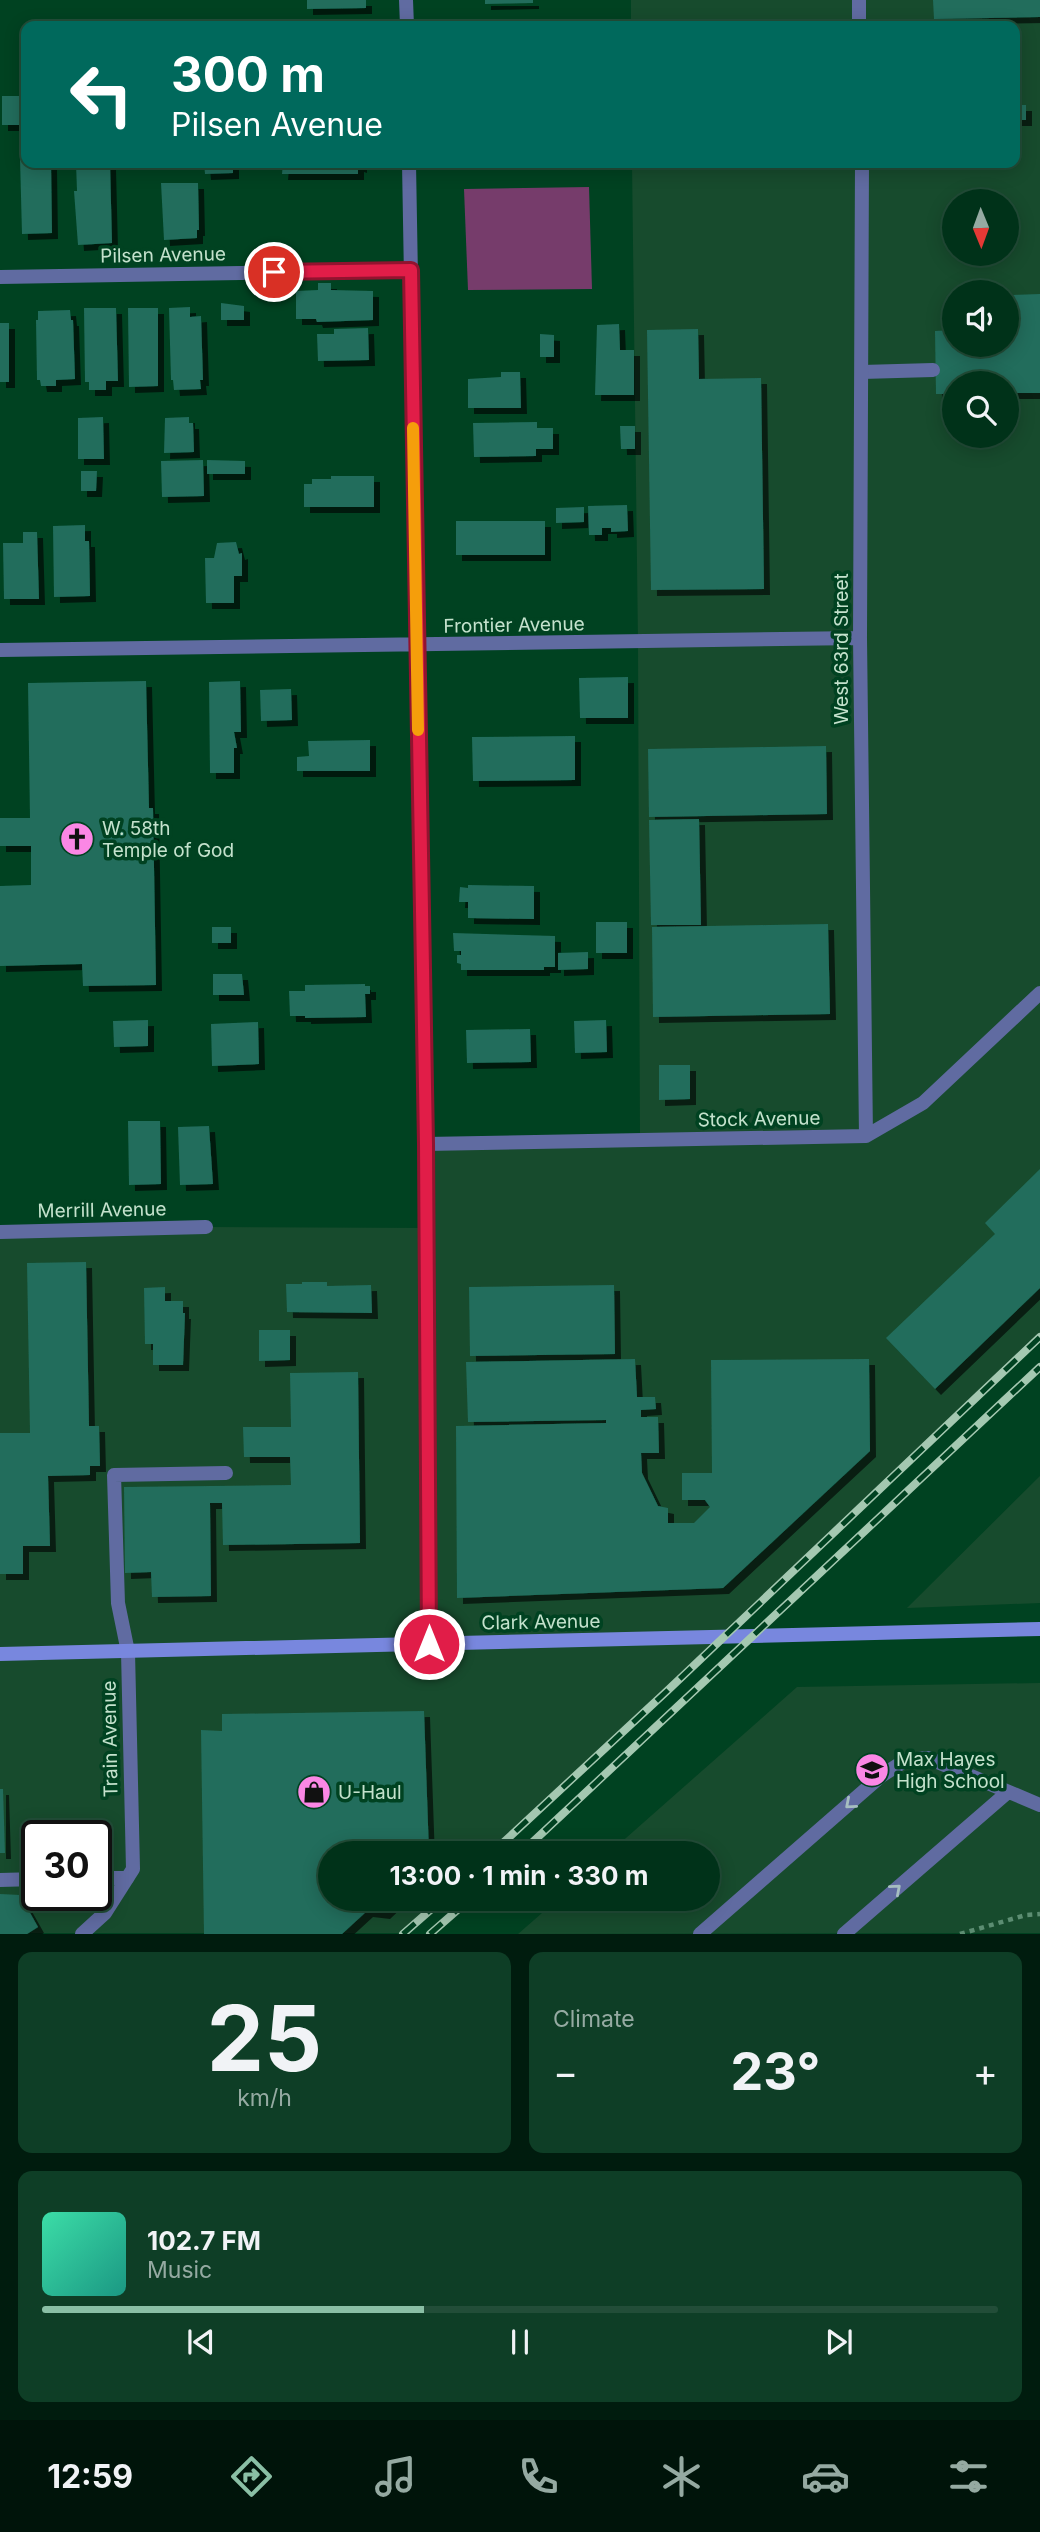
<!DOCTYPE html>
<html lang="en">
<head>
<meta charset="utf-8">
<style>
	:root { --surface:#003219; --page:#0e3e26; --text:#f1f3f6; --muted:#95aaa2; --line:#224d38; --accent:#8abfa5 }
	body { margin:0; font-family:Inter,sans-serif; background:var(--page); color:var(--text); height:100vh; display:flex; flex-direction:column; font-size:26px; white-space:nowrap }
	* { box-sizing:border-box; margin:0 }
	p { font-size:23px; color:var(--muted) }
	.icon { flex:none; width:38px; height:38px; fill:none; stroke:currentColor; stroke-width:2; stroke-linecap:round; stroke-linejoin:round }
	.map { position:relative; height:1934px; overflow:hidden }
	.sheet { display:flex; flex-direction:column; gap:18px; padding:18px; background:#001c0e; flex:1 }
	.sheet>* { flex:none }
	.guide { position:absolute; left:21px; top:21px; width:999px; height:147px; border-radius:14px; box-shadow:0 4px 18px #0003,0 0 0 2px var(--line); background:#00695c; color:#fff; overflow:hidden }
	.needle { width:46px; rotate:179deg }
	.fabs { position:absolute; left:942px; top:189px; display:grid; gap:14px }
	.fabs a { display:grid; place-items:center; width:77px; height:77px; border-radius:50%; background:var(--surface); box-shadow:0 4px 18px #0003,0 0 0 2px var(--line); font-size:35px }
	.speed { position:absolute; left:21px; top:1820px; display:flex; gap:14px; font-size:35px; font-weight:700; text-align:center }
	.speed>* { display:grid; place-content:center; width:91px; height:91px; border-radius:50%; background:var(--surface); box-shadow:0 4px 18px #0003,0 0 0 2px var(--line); line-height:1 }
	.speed .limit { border:4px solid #111; border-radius:10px; background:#fff; color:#111 }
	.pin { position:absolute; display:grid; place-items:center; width:60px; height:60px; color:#fff; margin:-30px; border:4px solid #fff; border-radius:50%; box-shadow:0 2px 7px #0007 }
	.me { position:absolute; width:77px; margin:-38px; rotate:0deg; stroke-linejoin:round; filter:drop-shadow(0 0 5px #0008) }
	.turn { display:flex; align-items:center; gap:24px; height:147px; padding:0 35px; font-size:32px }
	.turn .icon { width:91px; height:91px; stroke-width:2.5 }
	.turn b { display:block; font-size:49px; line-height:60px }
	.big { font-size:52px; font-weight:700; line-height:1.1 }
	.sheet .widget { flex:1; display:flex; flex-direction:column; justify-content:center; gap:10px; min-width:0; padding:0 24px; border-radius:14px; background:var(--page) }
	.sheet .dial { align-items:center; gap:0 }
	.dial b { font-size:91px; line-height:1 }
	.song { display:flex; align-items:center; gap:21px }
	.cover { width:84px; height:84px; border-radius:10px; background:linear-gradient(135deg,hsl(160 70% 55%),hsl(170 70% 35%)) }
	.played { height:7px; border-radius:4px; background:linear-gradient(90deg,var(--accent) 40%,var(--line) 40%) }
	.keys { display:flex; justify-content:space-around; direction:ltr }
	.heat { display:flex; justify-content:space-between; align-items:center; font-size:38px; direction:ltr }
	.sheet .tiles { flex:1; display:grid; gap:18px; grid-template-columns:1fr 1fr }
	.widget:last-child { grid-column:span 2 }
	.trip { position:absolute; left:318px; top:1841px; width:402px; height:70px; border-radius:35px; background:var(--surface); box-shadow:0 4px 18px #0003,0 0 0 2px var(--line); font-weight:700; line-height:70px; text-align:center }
	.tabs { display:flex; height:112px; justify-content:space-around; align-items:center; background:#00140a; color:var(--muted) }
	.tabs .icon { width:49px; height:49px }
	.tabs .selected { color:var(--accent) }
	.tabs b { font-size:32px; color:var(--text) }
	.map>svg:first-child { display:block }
	.built { fill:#174b2d; fill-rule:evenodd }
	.green { fill:#763c6b }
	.building { fill:#216d5c; filter:url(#shadow) }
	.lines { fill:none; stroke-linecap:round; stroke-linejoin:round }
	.path { stroke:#5c8d72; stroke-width:4.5; stroke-dasharray:5 5; stroke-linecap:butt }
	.lane { stroke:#606ba1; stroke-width:14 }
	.street { stroke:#606ba1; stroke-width:14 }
	.secondary { stroke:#7887de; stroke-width:14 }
	.rail-casing { stroke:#a4c8b1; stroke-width:8 }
	.rail { stroke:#004221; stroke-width:5; stroke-dasharray:16; stroke-linecap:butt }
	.oneway { stroke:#a6bec0 }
	.route-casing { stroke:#92132f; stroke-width:18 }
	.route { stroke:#e11d48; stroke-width:12 }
	.slow { stroke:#f59e0b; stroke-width:12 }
	.labels { text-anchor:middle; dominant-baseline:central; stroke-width:7; stroke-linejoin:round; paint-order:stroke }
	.street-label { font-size:19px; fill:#c4e2cd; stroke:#004221 }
	.poi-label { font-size:19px; fill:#c4e2cd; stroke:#004221; text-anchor:start }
</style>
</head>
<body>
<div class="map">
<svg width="1040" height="1934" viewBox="0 0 1040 1934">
	<defs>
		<filter id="shadow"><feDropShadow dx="6" dy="6" stdDeviation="0" flood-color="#0009"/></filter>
	</defs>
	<rect width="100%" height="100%" fill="#004221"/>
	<path class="built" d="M631,0H1040V1336L667,1691L492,1853H331V1899H443L403,1933H0V1232L206,1227L426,1228V1144L640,1140L638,642L632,163H1015V26H631ZM954,201H1006V254H954ZM954,292H1006V345H954ZM954,383H1006V436H954ZM37,1836H96V1895H37Z
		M1040,1476V1603L907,1608Z
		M1040,1683V1933L518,1934L558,1899H709V1853H609L797,1687Z"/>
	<path class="green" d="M589,187L592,289L468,290L464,189Z"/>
	<path class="building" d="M307,0H366V8L307,9Z
		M485,0H533V3L485,4Z
		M933,0H1040V17L934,19Z
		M525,19V26H463L462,20Z
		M367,20V26H303L302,22Z
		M2,96H26V125H2Z
		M1015,105H1026V120H1015Z
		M20,158H26V163H51L52,233L22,234Z
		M76,163H110L112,243L78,245L74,191H77Z
		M204,163H233V173L205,174Z
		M283,163H361V167L358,166V174H282Z
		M161,183H198L199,230H197V238L164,240Z
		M318,283H331V290L373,291V320L317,322L316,319H296V291L318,290Z
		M1040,294V393H1006V383H954V394H936L935,331L954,330V345H1006V330H1013L1012,295Z
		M221,303L244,306V320H221Z
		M190,307V317L201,316L203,380H200L201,389L174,390L173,380H171L169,308Z
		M84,308H116L118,381H106V390H89V382H85Z
		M128,308H158V386L129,387Z
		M70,310L71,320H73L75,379L56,380V386H41L40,380H37L36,320H38V311Z
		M0,323H9V382H0Z
		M619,324L620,350H634V395H595L597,325Z
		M368,328L369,360L318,361L317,334H334V329Z
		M698,329L699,379L761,378L764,589L651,590L647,330Z
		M540,334L554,335V357H540Z
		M501,372H520L521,408H468V379L501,377Z
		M103,417L104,459H78V418Z
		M189,417V423H193L194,452L164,453L165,418Z
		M537,422V428H553V449H536V456L474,457L473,423Z
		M620,426H635V449H621Z
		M203,460L204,496L162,497L161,461Z
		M207,460L245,461V474H207Z
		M81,471H97L96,491H81Z
		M331,476H374V507H304V484H312V479H331Z
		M627,505L628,531L611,532V528H602V535H589L588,506Z
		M584,507V522L556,523V508Z
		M456,521H545V555H456Z
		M85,525V541H89L90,596L54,597L53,526Z
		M23,532H37L39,599H4L3,543H23Z
		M236,542L239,554L242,553V576H234V603H206L205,558H214L217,543Z
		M628,677V718H580L579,678Z
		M146,681L149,808H153L156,985L83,986L82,964L0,966V886L31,885V846H0V818H30L28,683Z
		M240,681L241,732H234L237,748H234V773H210L209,682Z
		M291,689L292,720L261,721L260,690Z
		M575,736V780L473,781L472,737Z
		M370,740V771H297V757L309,756L308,741Z
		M826,746L827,814L649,817L648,749Z
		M699,819L701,925H651L649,820Z
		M468,885L534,886V919L468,918V902H459L460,887L468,888Z
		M596,922H627V953H596Z
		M828,924L830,1014L653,1017L652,927Z
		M212,927H231V943H212Z
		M453,933L555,936V967H544V970H461V964L457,963V955H461V951H454Z
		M588,952V969L558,970V953Z
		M213,974H242L244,995H213Z
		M365,984V986H370V994H365L366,1017L305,1018V1016H290L289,991H305V985Z
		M148,1020V1046L114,1047L113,1021Z
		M606,1020L607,1052L575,1053L574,1021Z
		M258,1022L259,1064L212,1066L211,1024Z
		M530,1029L531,1062L467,1063L466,1030Z
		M659,1065H690V1099L659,1100Z
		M128,1121H160L161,1184L129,1185Z
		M209,1126L213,1184L180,1185L178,1127Z
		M1040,1169V1288L935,1389L886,1338L995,1234L985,1223Z
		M86,1262L89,1426H99L100,1466H90V1475L48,1476L50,1546H23V1574H0V1433H30L27,1263Z
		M302,1282H327V1286L371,1285L372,1313L287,1312L286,1284H302Z
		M614,1285L615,1354L470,1356L469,1287Z
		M165,1287V1301H183V1313H185L183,1365H153V1344H145L144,1288Z
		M259,1330H290V1360L259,1361Z
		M635,1359L637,1397H655L656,1409L641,1410V1417H658L659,1453H641L642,1473L658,1506L668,1508V1523H694L710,1507L705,1500H682V1473H712L711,1360L869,1359L870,1451L723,1588L457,1598L456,1426L606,1423V1420L468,1422L466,1362Z
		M358,1372L360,1543L223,1545L222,1503H210L211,1596L152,1597L151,1572L125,1573L124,1487L291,1485L290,1457H244L243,1427H291L290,1373Z
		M424,1711L429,1853H331V1899H399L384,1913L367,1911L342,1934H204L201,1730L222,1731V1714Z
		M0,1789H3L5,1853H0Z
		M94,1820L95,1836H37V1862H30L28,1822Z
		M0,1894L20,1895L38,1927L27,1934H0Z"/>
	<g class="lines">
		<path class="path" d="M960,1934L1026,1915L1040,1914"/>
		<path class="lane" d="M862,372L933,370
			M128,1652L118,1603L114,1475L226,1473
			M96,1878H127
			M0,1880L37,1879
			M700,1934L881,1776L906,1760L928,1758L1040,1805
			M844,1934L1008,1792"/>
		<path class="street" d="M406,0L407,26
			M859,0V26
			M409,163L426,1144L429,1645
			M862,163L860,638L866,1136
			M0,277L411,270
			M0,650L860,638
			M426,1144L866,1136L923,1103L1040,993
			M0,1232L206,1227
			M82,1934L105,1913L133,1869L128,1652"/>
		<path class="secondary" d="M0,1654L1040,1629"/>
		<g class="rail-casing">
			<path id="rail" d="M492,1853L667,1691L1040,1337
				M521,1853L1040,1367
				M403,1934L443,1899
				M430,1934L470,1899"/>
		</g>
		<use href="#rail" class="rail"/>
	</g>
	<defs><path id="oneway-chevron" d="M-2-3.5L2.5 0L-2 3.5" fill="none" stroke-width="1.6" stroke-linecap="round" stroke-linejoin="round" transform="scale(1.75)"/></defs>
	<g class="oneway">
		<use href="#oneway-chevron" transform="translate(850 1804) rotate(139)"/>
		<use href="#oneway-chevron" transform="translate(896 1889) rotate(-41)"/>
	</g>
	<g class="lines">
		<g class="route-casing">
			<path id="route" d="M274,272L411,270L426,1144L429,1644"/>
		</g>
		<use href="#route" class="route"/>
		<path class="slow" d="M413,428L418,730"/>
	</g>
	<defs>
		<g id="church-disc" transform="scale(1.75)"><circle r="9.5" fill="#fb87e5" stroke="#004221"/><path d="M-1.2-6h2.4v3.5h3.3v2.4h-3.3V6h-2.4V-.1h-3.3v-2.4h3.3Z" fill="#111"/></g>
		<g id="school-disc" transform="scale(1.75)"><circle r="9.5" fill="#fb87e5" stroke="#004221"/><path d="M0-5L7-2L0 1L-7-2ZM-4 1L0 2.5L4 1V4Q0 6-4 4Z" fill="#111"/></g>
		<g id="shop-disc" transform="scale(1.75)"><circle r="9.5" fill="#fb87e5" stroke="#004221"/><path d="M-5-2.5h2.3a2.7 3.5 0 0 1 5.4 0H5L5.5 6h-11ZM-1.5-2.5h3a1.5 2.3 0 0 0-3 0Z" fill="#111"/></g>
	</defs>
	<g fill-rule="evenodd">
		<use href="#church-disc" x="77" y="839"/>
		<use href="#school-disc" x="872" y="1770"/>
		<use href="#shop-disc" x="314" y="1792"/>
	</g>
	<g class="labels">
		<g class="street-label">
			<text transform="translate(163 255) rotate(-1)">Pilsen Avenue</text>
			<text transform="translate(514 625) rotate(-1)">Frontier Avenue</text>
			<text transform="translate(841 649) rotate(-90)">West 63rd Street</text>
			<text transform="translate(759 1119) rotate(-1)">Stock Avenue</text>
			<text transform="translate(102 1210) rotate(-1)">Merrill Avenue</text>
			<text transform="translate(541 1622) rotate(-1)">Clark Avenue</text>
			<text transform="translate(110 1739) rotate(-91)">Train Avenue</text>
		</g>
		<g class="poi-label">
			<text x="102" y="828">W. 58th<tspan x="102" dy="22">Temple of God</tspan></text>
			<text x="896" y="1759">Max Hayes<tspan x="896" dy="22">High School</tspan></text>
			<text x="338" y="1792">U-Haul</text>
		</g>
	</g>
</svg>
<div class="fabs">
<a><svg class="needle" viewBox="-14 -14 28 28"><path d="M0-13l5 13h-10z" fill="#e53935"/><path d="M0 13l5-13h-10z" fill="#95aaa2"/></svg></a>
<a><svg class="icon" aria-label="sound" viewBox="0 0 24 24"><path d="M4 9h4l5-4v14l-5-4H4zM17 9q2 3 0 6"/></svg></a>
<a><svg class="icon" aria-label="search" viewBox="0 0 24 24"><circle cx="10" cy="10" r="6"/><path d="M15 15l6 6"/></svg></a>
</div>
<div class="speed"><div class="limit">30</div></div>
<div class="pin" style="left:274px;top:272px;background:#d93025"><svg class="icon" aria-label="arrive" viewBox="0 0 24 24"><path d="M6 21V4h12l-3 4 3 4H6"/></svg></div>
<svg class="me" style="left:429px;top:1644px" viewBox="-20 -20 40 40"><circle r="17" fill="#e11d48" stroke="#fff" stroke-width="3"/><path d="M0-11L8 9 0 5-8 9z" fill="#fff"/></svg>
<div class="trip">13:00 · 1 min · 330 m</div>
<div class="guide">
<div class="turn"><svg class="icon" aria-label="left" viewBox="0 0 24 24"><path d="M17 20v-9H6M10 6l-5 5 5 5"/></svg><div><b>300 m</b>Pilsen Avenue</div></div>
</div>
</div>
<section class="sheet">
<div class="tiles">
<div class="widget dial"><b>25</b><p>km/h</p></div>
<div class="widget"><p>Climate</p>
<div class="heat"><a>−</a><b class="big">23°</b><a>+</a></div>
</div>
<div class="widget">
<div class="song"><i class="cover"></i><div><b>102.7 FM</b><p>Music</p></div></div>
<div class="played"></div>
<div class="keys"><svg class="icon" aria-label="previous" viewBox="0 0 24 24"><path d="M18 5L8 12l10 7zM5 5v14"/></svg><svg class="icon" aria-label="pause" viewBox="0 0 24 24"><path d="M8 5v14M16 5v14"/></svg><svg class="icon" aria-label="next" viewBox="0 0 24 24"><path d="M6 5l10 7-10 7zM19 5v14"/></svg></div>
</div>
</div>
</section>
<nav class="tabs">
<b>12:59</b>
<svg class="icon selected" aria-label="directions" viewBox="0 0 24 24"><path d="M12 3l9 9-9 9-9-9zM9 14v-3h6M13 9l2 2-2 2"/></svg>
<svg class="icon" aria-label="music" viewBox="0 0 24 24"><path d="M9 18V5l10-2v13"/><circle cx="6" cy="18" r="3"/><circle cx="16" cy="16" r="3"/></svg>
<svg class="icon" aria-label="phone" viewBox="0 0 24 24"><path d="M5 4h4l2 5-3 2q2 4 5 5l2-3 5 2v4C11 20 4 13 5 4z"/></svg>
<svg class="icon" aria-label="climate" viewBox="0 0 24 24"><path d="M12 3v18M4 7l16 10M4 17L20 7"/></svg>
<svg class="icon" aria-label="car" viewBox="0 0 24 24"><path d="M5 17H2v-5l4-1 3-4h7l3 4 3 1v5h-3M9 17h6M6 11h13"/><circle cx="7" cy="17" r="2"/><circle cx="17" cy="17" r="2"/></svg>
<svg class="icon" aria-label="filters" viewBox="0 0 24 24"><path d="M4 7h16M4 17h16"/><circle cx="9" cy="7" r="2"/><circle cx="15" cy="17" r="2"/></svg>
</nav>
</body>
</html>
